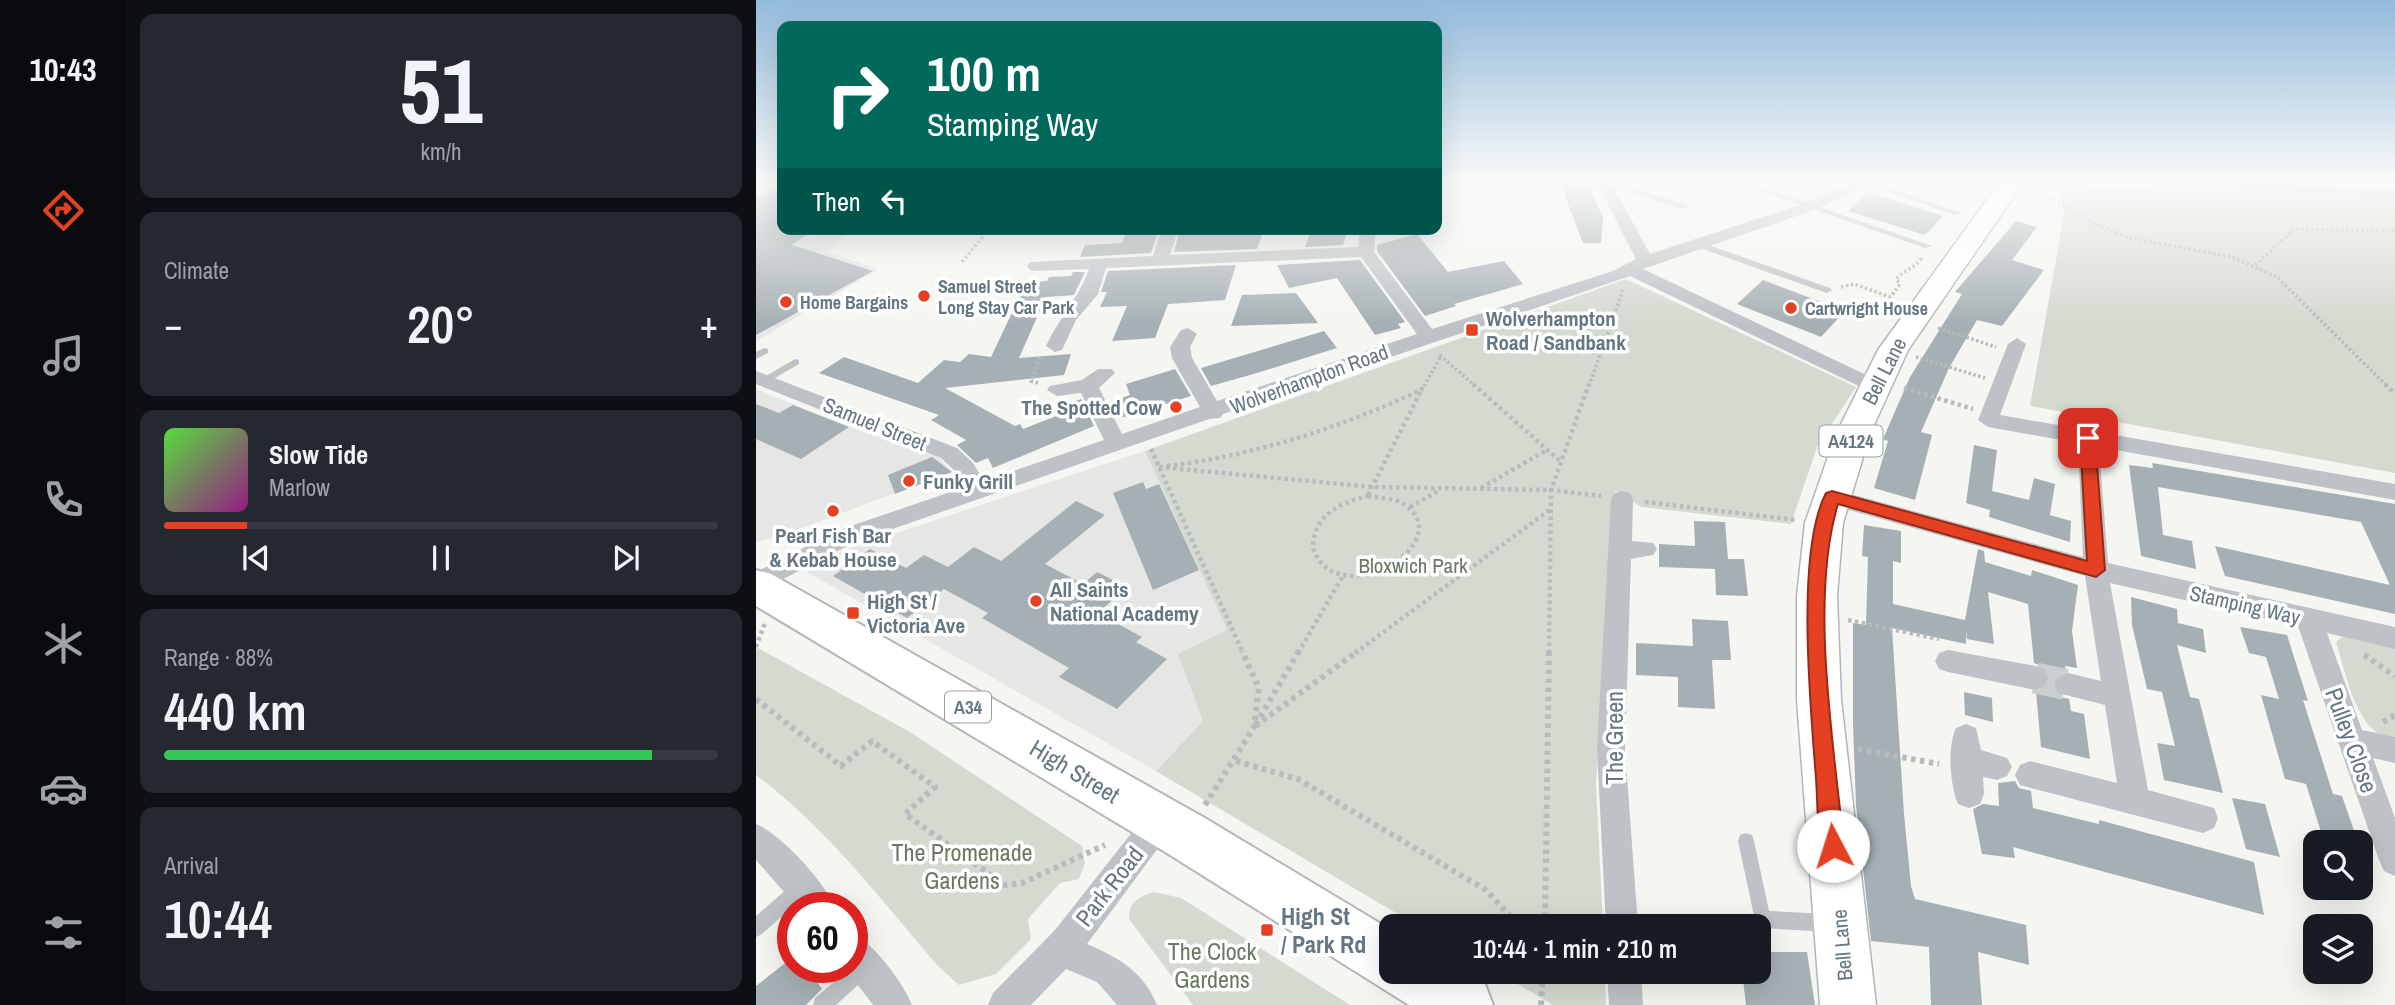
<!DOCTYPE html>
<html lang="en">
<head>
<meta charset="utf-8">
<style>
	:root { --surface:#171b24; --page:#242831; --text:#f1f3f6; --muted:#9ea1a6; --line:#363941; --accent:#e54022 }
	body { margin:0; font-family:"Archivo Narrow",sans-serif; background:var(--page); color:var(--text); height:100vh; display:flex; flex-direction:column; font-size:26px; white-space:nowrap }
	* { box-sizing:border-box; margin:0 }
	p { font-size:23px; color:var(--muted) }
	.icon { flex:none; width:38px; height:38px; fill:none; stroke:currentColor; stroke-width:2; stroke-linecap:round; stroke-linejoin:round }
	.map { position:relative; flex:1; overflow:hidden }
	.details { display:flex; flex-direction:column; gap:14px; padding:14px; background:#0d0f14; width:630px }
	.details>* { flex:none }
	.top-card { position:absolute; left:21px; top:21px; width:665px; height:214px; border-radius:14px; box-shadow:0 7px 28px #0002; background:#00695c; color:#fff; overflow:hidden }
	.buttons { position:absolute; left:1547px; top:830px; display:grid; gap:14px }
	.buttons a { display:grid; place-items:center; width:70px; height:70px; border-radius:14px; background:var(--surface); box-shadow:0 7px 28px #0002; font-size:35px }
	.speed { position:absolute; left:21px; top:892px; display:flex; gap:14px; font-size:35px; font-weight:700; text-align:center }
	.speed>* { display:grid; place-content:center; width:91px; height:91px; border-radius:50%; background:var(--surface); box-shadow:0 7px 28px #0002; line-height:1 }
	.speed .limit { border:10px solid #d22; background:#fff; color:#111 }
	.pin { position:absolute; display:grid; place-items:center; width:60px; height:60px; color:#fff; margin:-30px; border-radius:14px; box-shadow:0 4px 10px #0006 }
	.me { position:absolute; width:77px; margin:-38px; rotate:355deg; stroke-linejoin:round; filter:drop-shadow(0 0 5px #0008) }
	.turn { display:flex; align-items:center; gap:24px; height:147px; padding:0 35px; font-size:32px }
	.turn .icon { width:91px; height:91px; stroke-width:2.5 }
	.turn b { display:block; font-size:49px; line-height:60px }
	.then { display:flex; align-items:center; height:66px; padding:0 35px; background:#0003; gap:14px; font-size:26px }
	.big { font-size:52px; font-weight:600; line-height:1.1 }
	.details .tile { flex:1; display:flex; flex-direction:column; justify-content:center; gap:10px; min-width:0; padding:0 24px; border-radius:14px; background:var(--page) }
	.details .dial { align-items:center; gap:0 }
	.dial b { font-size:91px; line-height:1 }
	.song { display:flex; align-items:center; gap:21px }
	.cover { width:84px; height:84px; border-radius:10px; background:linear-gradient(135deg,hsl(110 70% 55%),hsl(310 70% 35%)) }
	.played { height:7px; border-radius:4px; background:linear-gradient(90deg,var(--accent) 15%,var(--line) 15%) }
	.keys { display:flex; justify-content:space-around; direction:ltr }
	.heat { display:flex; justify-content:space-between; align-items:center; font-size:38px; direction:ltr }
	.charge { height:10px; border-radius:5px; background:linear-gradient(90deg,#34c759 88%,var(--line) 0) }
	.trip { position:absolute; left:623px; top:914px; width:392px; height:70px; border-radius:14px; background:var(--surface); box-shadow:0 7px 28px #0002; font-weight:600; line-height:70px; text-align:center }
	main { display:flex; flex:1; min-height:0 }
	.dock { display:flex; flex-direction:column; width:126px; justify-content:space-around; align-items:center; background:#090b0e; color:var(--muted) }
	.dock .icon { width:49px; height:49px }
	.dock .current { color:var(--accent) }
	.dock b { font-size:32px; color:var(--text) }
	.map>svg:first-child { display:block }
	.built { fill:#e6e6e5 }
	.green { fill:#d5dad0 }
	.building { fill:#a6b0b4 }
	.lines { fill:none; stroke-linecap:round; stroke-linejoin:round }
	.minor-tunnel { stroke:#cacfd0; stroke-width:31; stroke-dasharray:31 15; stroke-linecap:butt }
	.primary-casing { stroke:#b1b6ba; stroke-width:3 }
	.trunk-casing { stroke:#b3b7ba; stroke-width:4 }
	.path-far2 { stroke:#b8bbbd; stroke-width:3.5; stroke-dasharray:2.5 2.5; stroke-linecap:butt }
	.path-far1 { stroke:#b8bbbd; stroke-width:4.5; stroke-dasharray:3.5 3.5; stroke-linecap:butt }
	.path { stroke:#b8bbbd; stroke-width:6; stroke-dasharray:4.5 4.5; stroke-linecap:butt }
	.service { fill:#bec2c6; fill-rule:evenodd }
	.minor { fill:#bec2c6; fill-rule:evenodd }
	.primary { fill:#fff; fill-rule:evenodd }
	.trunk { fill:#fff; fill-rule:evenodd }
	.route { fill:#e54022; stroke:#952a16; stroke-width:2 }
	.poi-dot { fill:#e54022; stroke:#fff; stroke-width:2.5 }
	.labels { text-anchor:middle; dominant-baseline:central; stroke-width:7; stroke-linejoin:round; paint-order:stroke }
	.far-poi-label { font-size:18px; font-weight:bold; fill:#647783; stroke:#fff; text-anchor:start }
	.shield { fill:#fff; stroke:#92a0a8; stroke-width:2 }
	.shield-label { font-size:19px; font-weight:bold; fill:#647783 }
	.poi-label { font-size:21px; font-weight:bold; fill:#647783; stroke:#fff; text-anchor:start }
	.street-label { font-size:21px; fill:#647783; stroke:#fff }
	.park-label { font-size:21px; fill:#697a62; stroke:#fff }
	.near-street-label { font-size:24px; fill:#647783; stroke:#fff }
	.near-park-label { font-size:24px; fill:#697a62; stroke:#fff }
	.near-poi-label { font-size:24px; font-weight:bold; fill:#647783; stroke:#fff; text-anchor:start }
</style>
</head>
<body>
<main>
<nav class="dock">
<b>10:43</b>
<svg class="icon current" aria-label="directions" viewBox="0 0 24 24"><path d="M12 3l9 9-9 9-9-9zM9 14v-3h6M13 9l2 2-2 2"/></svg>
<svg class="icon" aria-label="music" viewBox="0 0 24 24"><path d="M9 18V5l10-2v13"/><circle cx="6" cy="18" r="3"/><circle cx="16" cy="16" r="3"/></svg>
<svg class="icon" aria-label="phone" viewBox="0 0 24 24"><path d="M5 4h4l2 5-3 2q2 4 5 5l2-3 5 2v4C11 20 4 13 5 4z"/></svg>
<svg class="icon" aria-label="climate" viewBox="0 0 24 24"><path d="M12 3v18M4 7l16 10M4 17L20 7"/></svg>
<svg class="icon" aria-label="car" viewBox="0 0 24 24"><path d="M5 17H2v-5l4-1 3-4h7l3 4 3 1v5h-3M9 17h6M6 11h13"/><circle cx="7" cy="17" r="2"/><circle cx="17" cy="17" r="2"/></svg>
<svg class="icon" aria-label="filters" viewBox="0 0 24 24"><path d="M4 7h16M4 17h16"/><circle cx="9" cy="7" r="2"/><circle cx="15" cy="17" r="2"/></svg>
</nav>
<section class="details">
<div class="tile dial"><b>51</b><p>km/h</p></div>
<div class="tile"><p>Climate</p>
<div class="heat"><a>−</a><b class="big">20°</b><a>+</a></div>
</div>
<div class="tile">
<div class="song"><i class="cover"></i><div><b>Slow Tide</b><p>Marlow</p></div></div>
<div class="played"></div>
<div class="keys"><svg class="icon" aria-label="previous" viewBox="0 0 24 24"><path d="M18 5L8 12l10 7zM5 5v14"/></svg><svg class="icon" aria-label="pause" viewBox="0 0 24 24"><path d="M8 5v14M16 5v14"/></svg><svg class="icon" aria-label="next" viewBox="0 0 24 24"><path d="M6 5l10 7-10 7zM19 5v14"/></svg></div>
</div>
<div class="tile"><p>Range · 88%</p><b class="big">440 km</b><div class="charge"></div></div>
<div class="tile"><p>Arrival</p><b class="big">10:44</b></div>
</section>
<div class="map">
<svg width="1639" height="1005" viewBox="0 0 1639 1005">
	<rect width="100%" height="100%" fill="#f5f5f1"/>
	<path class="built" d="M26,183V229H95L72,252L123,269L0,341V195Z
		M0,389L93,427L180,455L196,472L19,538L0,542Z
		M389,451L471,631L447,721L400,771L51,572L79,553Z"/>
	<path class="green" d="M1303,185L1639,198V473L1274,406L1308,215Z
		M870,279L1100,387L1061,447L1035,524L885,507L859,490L840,785L847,926H662L400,771L447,721L422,654L471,630L389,451Z
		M1590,634L1639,645V741C1599,733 1591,675 1580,642Z
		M0,647L154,732L326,846L329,863L323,879L304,883L272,919L275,939L240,974L203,985L182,966C125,900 70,827 0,775Z
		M398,892L425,898L594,1005H437L373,919C373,902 382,897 398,892Z
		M740,971H849L850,1005H797Z"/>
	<path class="building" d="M815,183H832L847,218L845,243H827L805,186Z
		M26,186V229H58L36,245L117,271L0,335V198Z
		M1112,192L1187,216L1169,235L1092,211Z
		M1260,221L1281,227L1256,260L1288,270L1246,326L1221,320L1193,368L1165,432L1176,435L1159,500L1118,488L1132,441L1127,439L1154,377L1206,294L1199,292Z
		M371,229H403L395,253L324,257L329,245L366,243Z
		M424,229L463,230L508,229L501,249L418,252Z
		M555,230H592L587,245L549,247Z
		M661,234L692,272L748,261L767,284L698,304L700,306L669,316L621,251V245Z
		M604,260L649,322L642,324L645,328L619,335L581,278L533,288L521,265Z
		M480,265L469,300L412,304L399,338L356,341L371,306L344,307L351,292H345L352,271Z
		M317,272H329L318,295L290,297L263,358L315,354L308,375L189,388L259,426L264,424L267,429L308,413L304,407L325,399L338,426L237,468L232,458L220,463L201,445L210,440L175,420L183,415L63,373L88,357L162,383L188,360L204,362L213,354L235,357L270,283L291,281L293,277L315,276Z
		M1007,280L1089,311L1065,337L981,304Z
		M540,293L562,323L475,326L486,295Z
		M568,331L581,348L501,373L455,386L445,368Z
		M419,369L435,396L362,419L353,402L374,395L370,384Z
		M0,404L23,413L37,405L93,427L45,459L0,439Z
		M1218,445L1241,450L1236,491L1273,500L1278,478L1299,484L1294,515L1315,521L1314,542L1233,517L1234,510L1210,503Z
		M176,457L196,472L139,494L132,475Z
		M1396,463L1639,504V614L1469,576L1459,546L1634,585L1605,522L1402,487L1407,535L1436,541L1440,569L1385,556L1373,465L1397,468Z
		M387,482L390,489L403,484L443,570L397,590L357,493Z
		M320,501L349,515L289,564L327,584L341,572L371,587L342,613L386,637L380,642L411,659L361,709L303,677L313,668L226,618L232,613L188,589L151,618L77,576L114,549L150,568L168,555L192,567L218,547L245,561Z
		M938,521L969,522L972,559H988L992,596L960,595L959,569L903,567V544L939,546Z
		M1108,525L1145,531V563L1137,561V604L1209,620L1222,549L1228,551L1229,562L1275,576L1276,570L1322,585L1316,631L1321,668L1309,666L1310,671L1300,676L1296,686L1301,696L1313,699L1315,711L1328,714L1334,759L1285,747L1280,692L1291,687L1294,677L1290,668L1278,663L1272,604L1232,592L1238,644L1211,639L1210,630V644L1136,628L1148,814L1155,886L1159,899L1270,925L1273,965L1222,952L1226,1005H1175L1173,947L1115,941L1100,805L1097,724V623L1110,625L1112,557L1106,556Z
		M1375,597L1421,609L1422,623L1447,629L1450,653L1421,645L1434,697L1443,699L1467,793L1408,780L1401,743L1419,746L1406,692L1391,689L1376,625Z
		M936,619L972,621L975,660H956L959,709L922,707V677L880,675V643L937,646Z
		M1484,627L1531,635L1552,701L1547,700L1577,794L1586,796L1602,842L1566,835L1550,784L1529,779L1505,695L1523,699L1510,657L1493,653Z
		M1208,692L1236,698L1237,722L1209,715Z
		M1259,781L1263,788L1275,791L1277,808L1343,824V820L1498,862L1508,915L1257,847L1259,858L1226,854L1217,809L1227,804L1243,806L1242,783Z
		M1476,798L1509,804L1524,857L1490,849Z
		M1003,952H1051L1059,1005H990L986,971H1003Z
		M37,957V968H52L66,989L50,1005H0V986Z"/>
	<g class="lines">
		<path class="minor-tunnel" d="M1279,678L1312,685"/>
		<g class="primary-casing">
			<path id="primary" d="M1243,183H1267L1152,350L1114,434L1087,523L1081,596L1085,700L1120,1005H1064L1041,700V596L1049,523L1080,434L1122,350Z"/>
		</g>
		<g class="trunk-casing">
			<path id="trunk" d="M0,570L15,574L447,817L635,930V971H707L729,984L737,1005H653L411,853L0,606Z"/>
		</g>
		<path class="path-far2" d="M1277,186L1332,221L1373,238L1476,257L1521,277L1631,386
			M206,262L233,229
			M1499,265L1539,229L1639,231
			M1085,287L1098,284L1134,297L1144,284L1140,279C1149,270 1158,268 1166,258
			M1182,328L1240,347
			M684,355L719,386
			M1160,357L1229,378
			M282,383L275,381L284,357
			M668,386L685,356
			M833,386L867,290"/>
		<path class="path-far1" d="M717,384L805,462
			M1629,384L1639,394
			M1148,388L1217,409
			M395,449L487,653
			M411,466C501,455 583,428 665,390L669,384
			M403,467L617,487L795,490L845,496
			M725,488L791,450
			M612,495L665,391
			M612,496C622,498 635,498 644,502C711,539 581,618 557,548C557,515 584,503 612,496Z
			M889,502L1040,520
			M654,507L684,490
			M1092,620L1183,639
			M0,647L9,623
			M542,653L588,574
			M599,653L795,509
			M793,653L795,490L833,384"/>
		<path class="path" d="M543,651L498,727L602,651
			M1608,655L1639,676
			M0,699L85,766L116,741L179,787L149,814L249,885L266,883L349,845
			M1627,722L1639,715
			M1102,749L1183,764
			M480,761L542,779L730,890L763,926
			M449,805L498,727L503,688L486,651
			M789,926L793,651
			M785,1005L787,971"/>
		<path class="service" d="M982,183H994L1176,246L1169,248Z
			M1105,183H1117L1207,213L1200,215Z
			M867,184L931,205L932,207L925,209L866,189L851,190L847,188Z
			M944,242L1074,288L1076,290L1071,293L1068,292L941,247L940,245Z
			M8,348L12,349V353L0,359V352Z
			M39,359L43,360V364L12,382H4L3,380Z
			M990,833L996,835L998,841L1013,911L1073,914L1079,917L1082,923L1079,929L1073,932L1006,928L1000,925L982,841L984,835Z
			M46,878L52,881L55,887L52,893L6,934L0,937V916L40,881Z
			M109,958L115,961L118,967L115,973L80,1005H57L59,998L103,961Z"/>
		<path class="minor" d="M841,183H855L894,254L1049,203L1097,183H1117L1061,209L887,269L1125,382L1128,386L1125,390H1111L874,276L467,414L464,418L453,419L99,542L0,593V572L83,530L209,487L201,473L185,458L0,384V371L201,448L217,463L228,481L348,440L325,393L301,396L291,390L294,386L326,380L342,369H356L359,373L343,388L366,434L444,407L416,358L414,347L425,330L432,328L441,334L434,347L436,358L461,401L661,334L605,257L350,268L342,294L320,320L306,350L299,352L290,346C303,318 323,298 333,269L280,271L274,270L271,266L274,262L397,256L406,229H422L414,255L602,247L604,229H620L618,252L676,329L857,271L880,259Z
			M1394,183H1508L1639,188V198L1402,188Z
			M1261,338L1270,344L1244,415L1639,484V500L1343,447L1352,563L1639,627V649L1571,633L1606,730L1639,737V763L1617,758L1639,818V876L1628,871L1623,860L1542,626L1354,583L1392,790L1458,808L1462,818L1458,828L1447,833L1264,785L1259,775L1264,765L1274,761L1361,783L1349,705L1302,693L1298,685L1302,677L1312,673L1345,681L1329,576L1068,503L1065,497L1068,491L1076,489L1327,557L1322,443L1232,427L1222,420L1252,344Z
			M866,491L874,493L877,499L876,541L897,543L901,549L897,555L875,559L869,749L882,926H850L841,749L855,499L858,493Z
			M1192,650L1279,666L1289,670L1292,678L1289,686L1279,690L1192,672L1183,669L1179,661L1183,653Z
			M1210,724L1220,728L1225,750L1251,758L1256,767L1251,776L1241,780L1227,777L1228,794L1224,804L1213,808L1202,804C1194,785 1191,747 1200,728Z
			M403,807L414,812L418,822L414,832L331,944C362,957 388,972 401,1005H361L341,982L310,969L275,1005H232L237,993L299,930L392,812Z
			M0,824C25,834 70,883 79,908H42L0,860Z
			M96,933C117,942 148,984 156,1005H117L89,968H96Z
			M851,971H885L887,1005H853Z"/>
		<use href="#primary" class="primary"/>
		<use href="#trunk" class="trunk"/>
	</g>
	<linearGradient id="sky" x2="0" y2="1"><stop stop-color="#93badb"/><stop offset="0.56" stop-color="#fafaf9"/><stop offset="1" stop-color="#fafaf9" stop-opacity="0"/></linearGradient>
	<rect width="1639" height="324" fill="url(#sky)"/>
	<path class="route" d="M1332,433L1339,438L1349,570L1340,577L1082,504C1053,599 1078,746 1088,846L1085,853L1077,856L1069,853C1060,832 1062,802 1060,779C1055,710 1039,552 1070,493L1076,491L1331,561L1324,438Z"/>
	<g class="poi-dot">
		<circle cx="168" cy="296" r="7"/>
		<circle cx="30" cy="302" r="7"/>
		<circle cx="1035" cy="308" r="7"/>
		<rect x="709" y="323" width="14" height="14" rx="3.5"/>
		<circle cx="420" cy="407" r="7"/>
		<circle cx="153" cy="481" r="7"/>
		<circle cx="77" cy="511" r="7"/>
		<circle cx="280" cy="601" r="7"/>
		<rect x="90" y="606" width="14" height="14" rx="3.5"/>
		<rect x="504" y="923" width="14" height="14" rx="3.5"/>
	</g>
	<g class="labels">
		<g class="far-poi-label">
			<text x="182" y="286">Samuel Street<tspan x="182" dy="21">Long Stay Car Park</tspan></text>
			<text x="44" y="302">Home Bargains</text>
			<text x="1049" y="308">Cartwright House</text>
		</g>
		<g class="shield">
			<rect x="1063.5" y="425.5" width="63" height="31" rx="5"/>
			<rect x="189" y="691.5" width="46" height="31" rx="5"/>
		</g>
		<g class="shield-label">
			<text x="1095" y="441">A4124</text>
			<text x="212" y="707">A34</text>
		</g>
		<g class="poi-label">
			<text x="730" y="318">Wolverhampton<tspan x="730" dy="24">Road / Sandbank</tspan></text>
			<text x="406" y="407" text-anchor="end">The Spotted Cow</text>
			<text x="167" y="481">Funky Grill</text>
			<text x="77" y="535" text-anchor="middle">Pearl Fish Bar<tspan x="77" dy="24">&amp; Kebab House</tspan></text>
			<text x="294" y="589">All Saints<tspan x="294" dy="24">National Academy</tspan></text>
			<text x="111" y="601">High St /<tspan x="111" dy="24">Victoria Ave</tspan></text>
		</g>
		<g class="street-label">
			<text transform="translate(1128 371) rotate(-63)">Bell Lane</text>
			<text transform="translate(553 379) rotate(-20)">Wolverhampton Road</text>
			<text transform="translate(119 424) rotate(22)">Samuel Street</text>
			<text transform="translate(1489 605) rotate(13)">Stamping Way</text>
			<text transform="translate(1086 945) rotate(-95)">Bell Lane</text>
		</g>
		<g class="park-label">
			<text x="657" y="565">Bloxwich Park</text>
		</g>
		<g class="near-street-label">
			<text transform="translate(858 738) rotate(-90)">The Green</text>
			<text transform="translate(1596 740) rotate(70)">Pulley Close</text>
			<text transform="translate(319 771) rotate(31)">High Street</text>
			<text transform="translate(353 886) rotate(-52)">Park Road</text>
		</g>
		<g class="near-park-label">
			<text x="206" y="852">The Promenade<tspan x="206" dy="28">Gardens</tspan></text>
			<text x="456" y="951">The Clock<tspan x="456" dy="28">Gardens</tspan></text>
		</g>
		<g class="near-poi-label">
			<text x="525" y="916">High St<tspan x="525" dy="28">/ Park Rd</tspan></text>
		</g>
	</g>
</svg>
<div class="buttons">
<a><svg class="icon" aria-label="search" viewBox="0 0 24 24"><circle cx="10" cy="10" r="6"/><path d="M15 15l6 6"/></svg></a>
<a><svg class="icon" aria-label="layers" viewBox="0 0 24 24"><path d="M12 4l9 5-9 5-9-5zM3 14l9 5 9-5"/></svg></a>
</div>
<div class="speed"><div class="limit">60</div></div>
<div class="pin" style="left:1332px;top:438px;background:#d93025"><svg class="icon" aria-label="arrive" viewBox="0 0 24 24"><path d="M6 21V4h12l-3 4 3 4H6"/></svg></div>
<svg class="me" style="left:1077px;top:846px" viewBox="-20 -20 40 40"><circle r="19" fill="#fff"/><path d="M0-13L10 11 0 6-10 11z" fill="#e54022"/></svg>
<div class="trip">10:44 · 1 min · 210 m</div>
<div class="top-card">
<div class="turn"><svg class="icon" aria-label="right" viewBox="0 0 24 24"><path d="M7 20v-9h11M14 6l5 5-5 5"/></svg><div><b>100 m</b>Stamping Way</div></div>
<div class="then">Then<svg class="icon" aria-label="left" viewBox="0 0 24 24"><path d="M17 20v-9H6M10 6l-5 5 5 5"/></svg></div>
</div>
</div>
</main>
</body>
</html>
